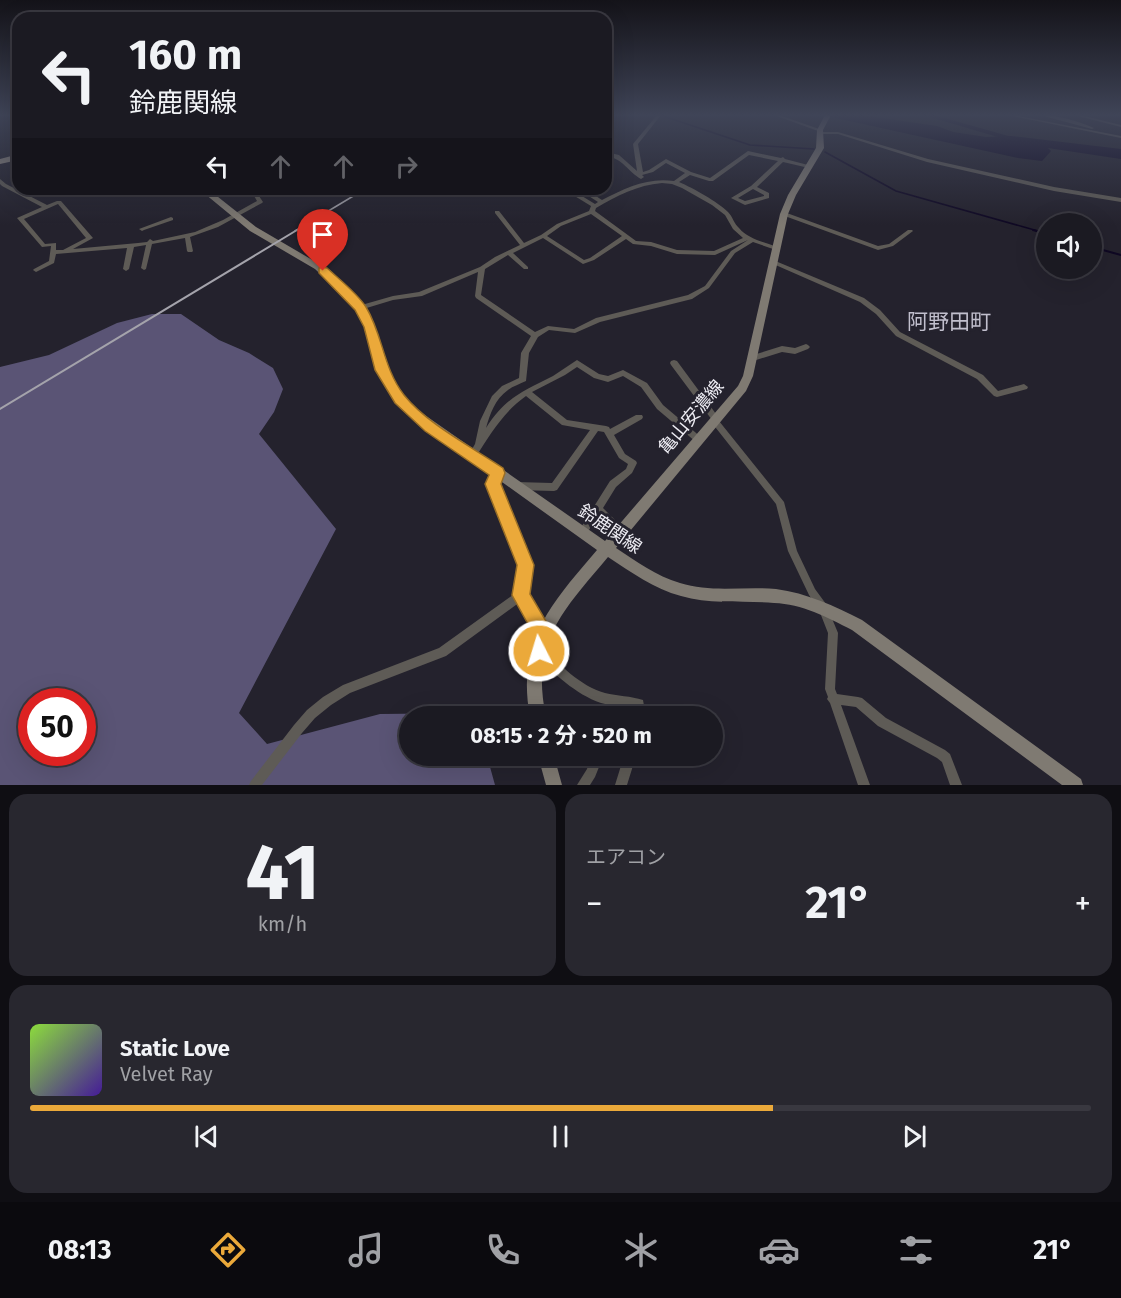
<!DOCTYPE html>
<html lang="ja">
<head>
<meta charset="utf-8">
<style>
	:root { --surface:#1b1a22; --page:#28272f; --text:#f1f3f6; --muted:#a0a1a5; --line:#393840; --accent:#eba93a }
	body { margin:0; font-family:"Fira Sans","Noto Sans JP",sans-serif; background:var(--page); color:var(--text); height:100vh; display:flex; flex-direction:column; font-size:22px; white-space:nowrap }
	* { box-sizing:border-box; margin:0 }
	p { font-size:20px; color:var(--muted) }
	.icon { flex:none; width:33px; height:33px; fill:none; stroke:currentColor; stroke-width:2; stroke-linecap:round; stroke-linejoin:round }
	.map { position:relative; height:785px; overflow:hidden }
	.panel { display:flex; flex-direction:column; gap:9px; padding:9px; background:#0f0e13; flex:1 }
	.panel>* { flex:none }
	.top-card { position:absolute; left:12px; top:12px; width:600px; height:183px; border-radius:18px; box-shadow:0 6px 24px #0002,0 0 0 2px var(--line); background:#1b1a22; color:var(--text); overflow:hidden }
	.buttons { position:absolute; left:1036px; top:213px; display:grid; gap:12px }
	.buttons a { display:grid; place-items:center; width:66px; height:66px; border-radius:50%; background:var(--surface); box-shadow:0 6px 24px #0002,0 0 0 2px var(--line); font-size:30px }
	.speed { position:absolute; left:18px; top:688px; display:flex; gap:12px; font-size:30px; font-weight:700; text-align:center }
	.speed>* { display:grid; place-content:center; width:78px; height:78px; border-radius:50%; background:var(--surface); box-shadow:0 6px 24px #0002,0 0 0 2px var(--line); line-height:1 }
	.speed .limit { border:9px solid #d22; background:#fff; color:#111 }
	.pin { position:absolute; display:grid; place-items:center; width:51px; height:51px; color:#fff; margin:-62px -26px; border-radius:50% 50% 50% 0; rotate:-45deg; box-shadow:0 0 6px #0007 }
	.pin .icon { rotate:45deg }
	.me { position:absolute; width:66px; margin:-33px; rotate:355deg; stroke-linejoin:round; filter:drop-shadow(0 0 4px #0008) }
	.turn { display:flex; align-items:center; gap:21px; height:126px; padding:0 18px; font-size:27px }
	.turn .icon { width:78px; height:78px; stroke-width:2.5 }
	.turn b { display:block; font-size:42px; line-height:51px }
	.lanes { display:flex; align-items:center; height:57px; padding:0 18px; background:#0003; justify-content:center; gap:30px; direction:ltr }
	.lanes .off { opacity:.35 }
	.big { font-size:45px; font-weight:700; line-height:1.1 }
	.panel .tile { flex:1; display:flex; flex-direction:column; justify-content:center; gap:9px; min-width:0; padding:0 21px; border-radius:18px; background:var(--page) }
	.panel .dial { align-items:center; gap:0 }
	.dial b { font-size:78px; line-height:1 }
	.song { display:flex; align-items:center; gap:18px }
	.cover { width:72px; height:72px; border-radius:9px; background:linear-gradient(135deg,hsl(90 70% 55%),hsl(260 70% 35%)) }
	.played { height:6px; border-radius:3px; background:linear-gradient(90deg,var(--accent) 70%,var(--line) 70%) }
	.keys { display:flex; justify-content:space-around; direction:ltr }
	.heat { display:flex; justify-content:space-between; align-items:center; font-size:33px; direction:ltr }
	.panel .tiles { flex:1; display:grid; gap:9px; grid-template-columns:1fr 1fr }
	.tile:last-child { grid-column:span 2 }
	.trip { position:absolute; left:399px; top:706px; width:324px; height:60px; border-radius:30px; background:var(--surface); box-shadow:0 6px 24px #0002,0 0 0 2px var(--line); font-weight:700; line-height:60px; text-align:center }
	.tabs { display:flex; height:96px; justify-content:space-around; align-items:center; background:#0b0a0e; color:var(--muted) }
	.tabs .icon { width:42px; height:42px }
	.tabs .active { color:var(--accent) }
	.tabs b { font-size:27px; color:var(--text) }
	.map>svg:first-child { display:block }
	.forest { fill:#5a5475; fill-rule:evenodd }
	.water { fill:#0f0823 }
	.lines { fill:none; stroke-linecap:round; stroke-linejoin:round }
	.stream-far1 { stroke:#0f0823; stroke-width:1.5 }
	.stream { stroke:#0f0823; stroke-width:2 }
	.river { fill:#0f0823; fill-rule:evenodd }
	.street { fill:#5e5b56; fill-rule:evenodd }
	.secondary { fill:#7f7a72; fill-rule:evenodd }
	.primary { fill:#989187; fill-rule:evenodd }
	.rail-far1 { stroke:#a4a3ab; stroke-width:1.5 }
	.rail { stroke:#a4a3ab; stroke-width:2 }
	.route { fill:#eba93a; stroke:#996e26; stroke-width:1.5 }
	.labels { text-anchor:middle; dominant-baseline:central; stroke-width:6; stroke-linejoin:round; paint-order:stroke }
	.street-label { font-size:18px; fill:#eeedf4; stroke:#24222d }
	.quarter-label { font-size:21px; fill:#c1bfcd; stroke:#24222d }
</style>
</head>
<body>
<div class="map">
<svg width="1121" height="785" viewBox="0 0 1121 785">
	<rect width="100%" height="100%" fill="#24222d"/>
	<path class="forest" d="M152,314H181L219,340L249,353L273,368L283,389L274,412L259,434L336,529L239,713L267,744L380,714L475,713L476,717H410V756H487L495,785H0V367L49,355L117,323ZM32,702H82V753H32Z"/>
	<path class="water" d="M822,115H862L937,126L953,132L986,137L1011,136L1121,149V159L1048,148L1051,151L1042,161L1018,158Z"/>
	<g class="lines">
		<path class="stream-far1" d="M660,115L750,145L814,149
			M825,152L896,191L1038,231"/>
		<path class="stream" d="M1033,230L1047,234
			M1092,247L1121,255"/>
		<path class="river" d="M923,115H934L1022,140L1015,142Z"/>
		<path class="street" d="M11,115H18V118Z
			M657,115H661L638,144L643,172L649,170L666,159L691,172L710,178L748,151L781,158L783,157L785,159L812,166L809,168L783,162L757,187L769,193V198L745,205L731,198L751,186L778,161L749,155L713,181H709L690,175L679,182C693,188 718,202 728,212C733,217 734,224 739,228C748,239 764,242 777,247V249H773L753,242L735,253L709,288L692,299L600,322L575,333L549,330L538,337L529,353L526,381C520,384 513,386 508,390C495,399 490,414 486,428C506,397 522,392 553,376C561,371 569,365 577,360L599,374L608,376L623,370L647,383L663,405L702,438L703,440L702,442L699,443L696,442L657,409L641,387L623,376L608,382L594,378L577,367L565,375L532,392L567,420L606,426L609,427L610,429L636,415H642L643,417L642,419L614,435L625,454L636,461L637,463L632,473L616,487L603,508L623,528L624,531L623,534L620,535L617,534L598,515L589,530L586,531L583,530L582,527L583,524L610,481L626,469L628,464L619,458L604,432L598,431L557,490L554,491L516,490L513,489L512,486L513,483L516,482L552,483L590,430L562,425L526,396C503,412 490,435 475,458L472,459L469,458L468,456L475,444L480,421L492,396L502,386L519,378L521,353L531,336L476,298L475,296L478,272L422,296L393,300L360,310L357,308L358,306L393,296L419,292L480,267L495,257L520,245L495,213V211H499L524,243L541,235L557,224L589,211L591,206L573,195V193H577L595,204L598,202L578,189H585L602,200C625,188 648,177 674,181L685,173L666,163L653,172L642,175L644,177L641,179C627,171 624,159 606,156V152L619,155L637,171L633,144ZM662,183L672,184L682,188L712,205L725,215L733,229L743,238L714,251L677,250L651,242L636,241L595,211L596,208C617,196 637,185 662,183ZM753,189L764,195V196L745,201L738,198ZM591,214L622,236L590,258L584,260L547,236L561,226ZM543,238L583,264L594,260L626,239L633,244L651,246L677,254L715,255L748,240L731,251L705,286L688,295L596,318L574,329L548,326L535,332L481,295L485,269L508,255L524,269H528V267L513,253Z
			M774,115H779L822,130L818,131Z
			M1007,115H1014L1121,136V138Z
			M1040,115C1054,114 1082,122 1094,128L1092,129Z
			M1074,115H1080L1121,125V127Z
			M818,132H838L928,159L1054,187L1121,198V202L1054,191L927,162L838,134H818Z
			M0,179L6,184L47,205L57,201H61L93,238L73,249L138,243L147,242L150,239L153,241L195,232L223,220L257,201L250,189H256L257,192L262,189H268L259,196L263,202L262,203L218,227L190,237L193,251L192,252H188L187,251L185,238L152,244L146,269L144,270L141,268L146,245L134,247L129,269L126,271L123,269L127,248L56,254L54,263L36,272L33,270L34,269L49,261L51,246L42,247L17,218L42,207L2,186L0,184ZM58,204L86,238L63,250H56V243L45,244L24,219Z
			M544,189L559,190L578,189L559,194Z
			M784,212L878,246L889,244L908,230H912L913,231L893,246L878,250L782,215V213Z
			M171,217L173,218V220L144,230L142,231L139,229Z
			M773,260L864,298L880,310L900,332L983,375L998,391L1024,384L1028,387L1027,389L997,397L994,396L977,379L896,336L876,314L860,302L771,263V261Z
			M806,344L808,345L810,347L808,349L795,354L782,352L753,361L749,358L750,356L782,346L795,348Z
			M674,360L677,361L719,418V421L784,502L797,551L815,589L826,604L838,633L835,689L837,694L858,697L862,698L886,718L945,750L950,754L962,785H950L942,762L937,758L878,726L856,707L841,705L870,785H858L830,703L827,699L828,697L825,689L828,633L819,610L809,595L788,551L776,504L712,423V420L671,365L670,363L671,361Z
			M498,469L501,471L502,473L497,484L531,565L526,594L548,629L549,633L548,637L544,638L540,637L520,602L446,656L350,693L331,705L315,718L302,733L262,785H249L251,781L294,725L307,710L323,697L343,685L439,648L517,592L521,565L489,484L495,471Z
			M539,646L543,647C560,665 580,686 605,693C617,696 631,696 643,700L646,717H636L634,709C623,707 612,706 601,703C575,694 555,674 535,655L534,651L535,647Z
			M592,756H602L603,757L595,777L590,785H577L587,769Z
			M624,756H636L627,785H615Z"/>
		<path class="secondary" d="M825,115H831L823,130L824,148L796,195L788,214L753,376L746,391L616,548C636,561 656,576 680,583C711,593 744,586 776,589C807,593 834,606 862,620L1081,779L1083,785H1062L852,630C827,617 802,604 774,603C743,600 711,605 681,596C654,589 631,572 608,557C563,611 530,641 546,717H530C516,641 551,604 597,550L411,417L396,402L381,379L365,327L353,305L315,269L250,231L199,189H208L256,227L321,265L359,301L375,327L391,378L404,396L419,411L605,541L738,386L743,376L780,214L788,195L816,148L817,130Z
			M538,756H554L562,785H546Z"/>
		<path class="primary" d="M15,155H18V160L0,164V159Z"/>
		<path class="rail-far1" d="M295,231L365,189"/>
		<path class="rail" d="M0,409L297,230"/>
	</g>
	<linearGradient id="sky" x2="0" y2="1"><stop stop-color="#141319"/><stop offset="0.51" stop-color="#3f4457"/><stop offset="1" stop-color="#3f4457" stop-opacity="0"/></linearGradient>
	<rect width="1121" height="225" fill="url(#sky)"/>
	<path class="route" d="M323,267L327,268C340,280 357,293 366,307C383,335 383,368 404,395C427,424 472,447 503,468L505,473L501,484L534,565L530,594L553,633L546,657L539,660L533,657L530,651L534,635L512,595L517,565L485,484L489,475L425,431L395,403L375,370L364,327L355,310L319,273V268Z"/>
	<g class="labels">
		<g class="street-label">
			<text transform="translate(691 417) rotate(-50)">亀山安濃線</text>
			<text transform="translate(610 529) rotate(34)">鈴鹿関線</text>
		</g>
		<g class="quarter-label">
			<text x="949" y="322">阿野田町</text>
		</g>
	</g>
</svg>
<div class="buttons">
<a><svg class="icon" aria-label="sound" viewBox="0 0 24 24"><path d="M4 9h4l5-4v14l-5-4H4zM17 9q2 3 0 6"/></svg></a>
</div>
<div class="speed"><div class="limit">50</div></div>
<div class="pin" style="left:323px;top:271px;background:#d93025"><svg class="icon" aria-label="arrive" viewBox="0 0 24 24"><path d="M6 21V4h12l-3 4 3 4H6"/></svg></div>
<svg class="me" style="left:539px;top:651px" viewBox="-20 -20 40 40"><circle r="17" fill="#eba93a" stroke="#fff" stroke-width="3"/><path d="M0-11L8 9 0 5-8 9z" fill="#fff"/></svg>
<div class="trip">08:15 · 2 分 · 520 m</div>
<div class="top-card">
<div class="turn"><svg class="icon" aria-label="left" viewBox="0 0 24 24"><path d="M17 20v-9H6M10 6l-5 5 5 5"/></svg><div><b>160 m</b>鈴鹿関線</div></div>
<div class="lanes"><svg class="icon" aria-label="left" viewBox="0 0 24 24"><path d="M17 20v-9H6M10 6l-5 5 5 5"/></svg><svg class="icon off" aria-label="ahead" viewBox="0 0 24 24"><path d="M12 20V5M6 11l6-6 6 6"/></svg><svg class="icon off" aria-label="ahead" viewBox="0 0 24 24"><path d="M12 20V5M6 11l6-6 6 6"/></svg><svg class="icon off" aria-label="right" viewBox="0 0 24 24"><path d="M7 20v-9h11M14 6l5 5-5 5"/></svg></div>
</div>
</div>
<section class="panel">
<div class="tiles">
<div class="tile dial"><b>41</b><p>km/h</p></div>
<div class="tile"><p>エアコン</p>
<div class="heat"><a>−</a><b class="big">21°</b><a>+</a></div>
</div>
<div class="tile">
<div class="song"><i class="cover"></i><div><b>Static Love</b><p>Velvet Ray</p></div></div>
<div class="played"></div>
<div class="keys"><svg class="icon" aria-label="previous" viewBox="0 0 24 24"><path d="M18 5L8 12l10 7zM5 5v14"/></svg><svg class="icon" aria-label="pause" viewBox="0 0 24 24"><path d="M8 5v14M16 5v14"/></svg><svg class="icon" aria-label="next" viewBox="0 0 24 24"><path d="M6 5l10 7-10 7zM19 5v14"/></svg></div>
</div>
</div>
</section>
<nav class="tabs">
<b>08:13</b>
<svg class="icon active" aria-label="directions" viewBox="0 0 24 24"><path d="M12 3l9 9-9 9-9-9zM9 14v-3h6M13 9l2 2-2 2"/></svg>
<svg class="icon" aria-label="music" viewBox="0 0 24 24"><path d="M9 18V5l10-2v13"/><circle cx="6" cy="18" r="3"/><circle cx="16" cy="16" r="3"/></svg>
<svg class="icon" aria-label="phone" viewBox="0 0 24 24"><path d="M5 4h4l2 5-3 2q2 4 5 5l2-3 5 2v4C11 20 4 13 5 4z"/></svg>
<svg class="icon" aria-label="climate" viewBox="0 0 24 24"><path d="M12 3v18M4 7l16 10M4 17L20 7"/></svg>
<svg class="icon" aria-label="car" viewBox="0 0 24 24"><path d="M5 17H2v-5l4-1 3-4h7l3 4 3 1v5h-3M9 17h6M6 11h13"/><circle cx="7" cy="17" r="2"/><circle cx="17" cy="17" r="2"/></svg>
<svg class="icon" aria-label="filters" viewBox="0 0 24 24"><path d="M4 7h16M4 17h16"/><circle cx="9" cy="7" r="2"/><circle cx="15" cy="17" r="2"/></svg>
<b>21°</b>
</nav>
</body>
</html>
